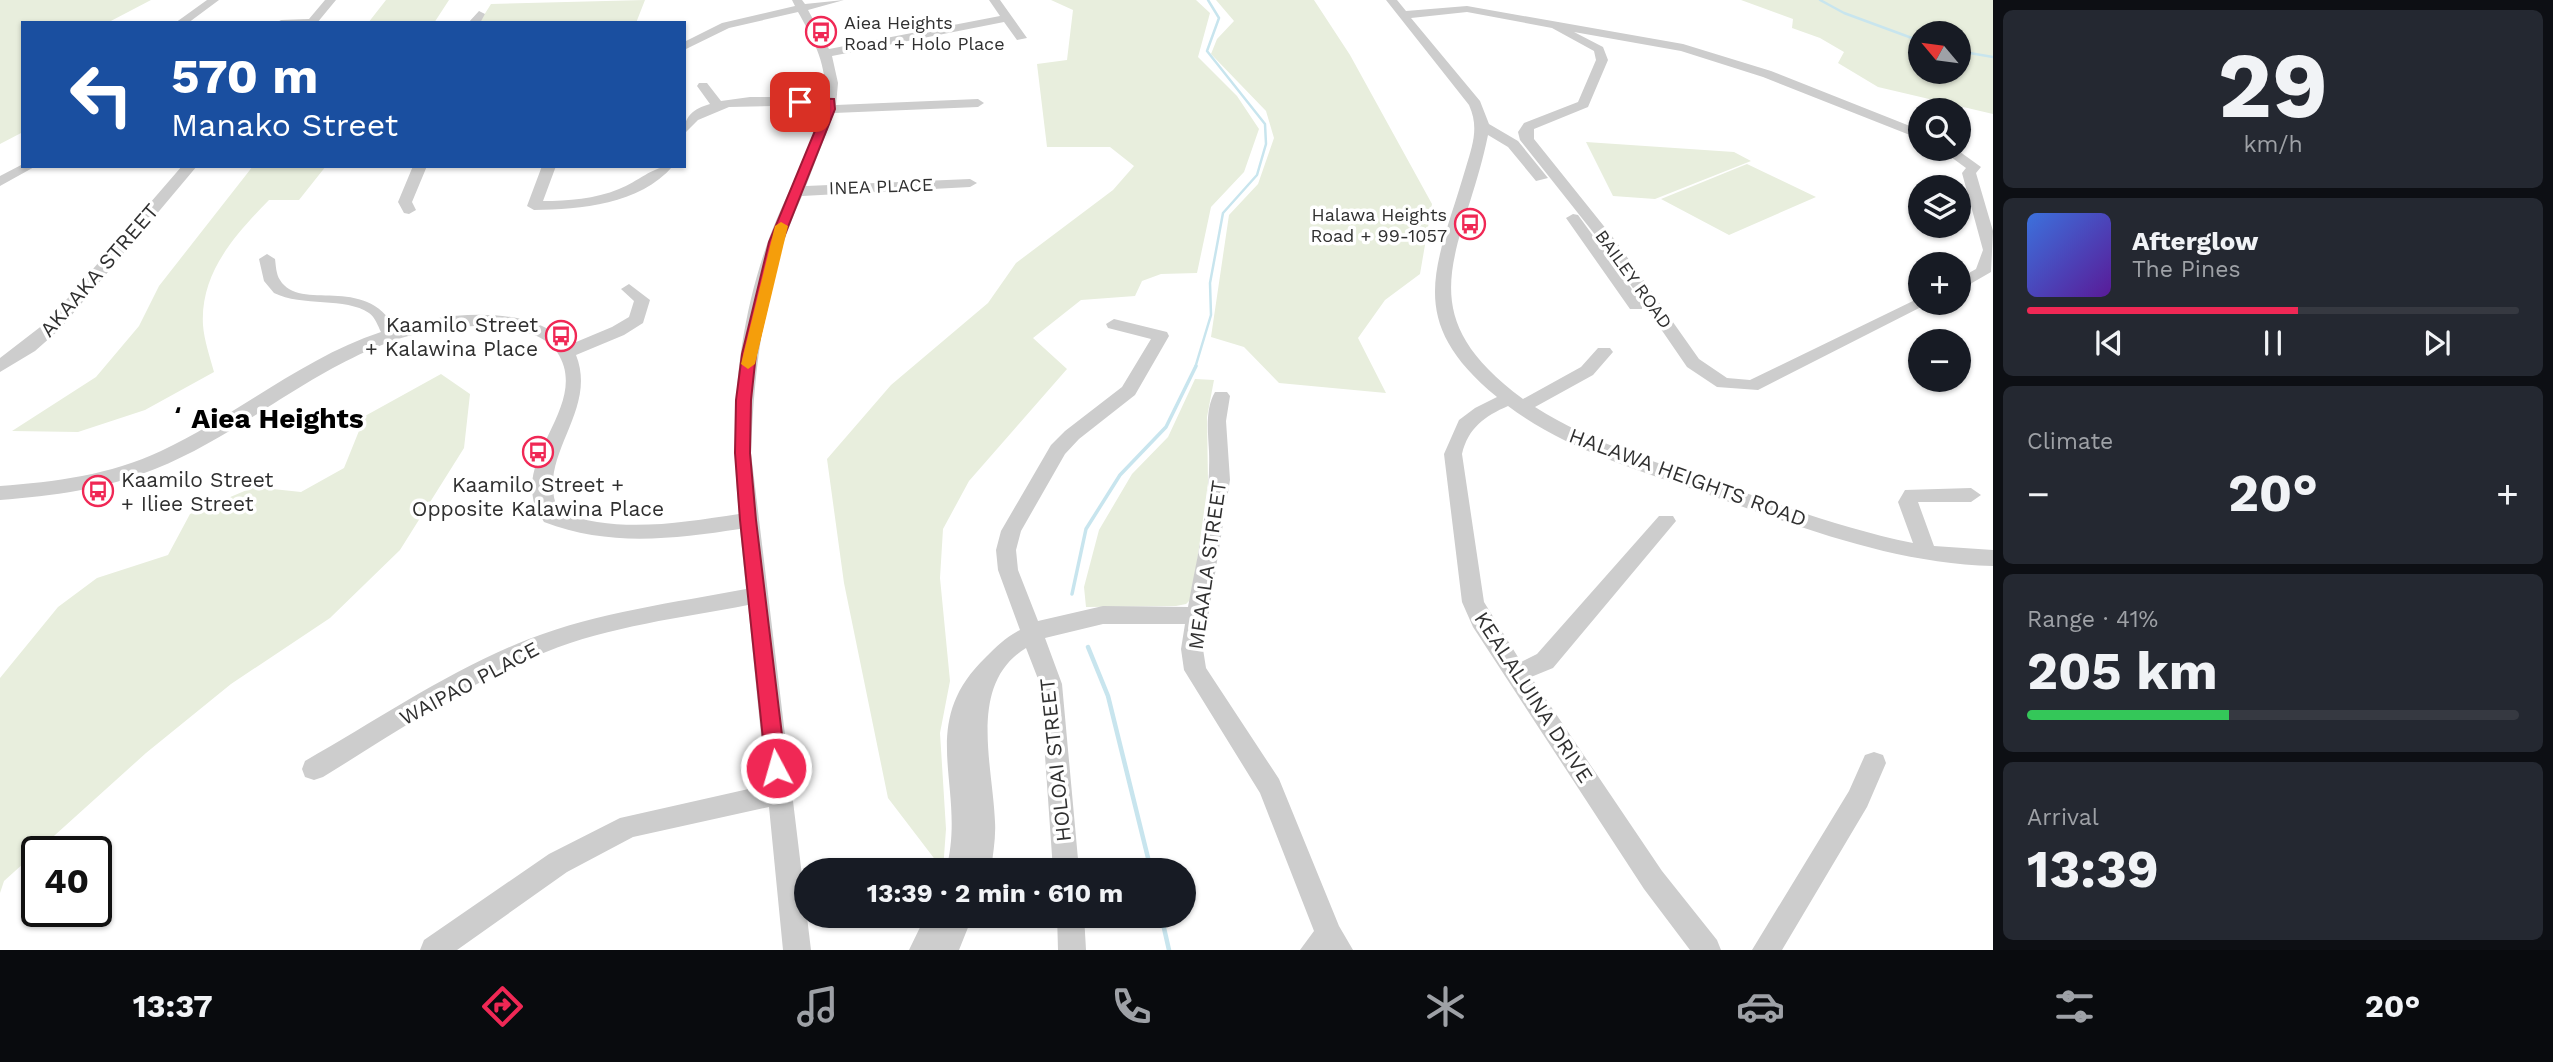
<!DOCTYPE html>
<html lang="en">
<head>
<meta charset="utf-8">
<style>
	:root { --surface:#171b24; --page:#242831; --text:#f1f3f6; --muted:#9ea1a6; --line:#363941; --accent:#f02855 }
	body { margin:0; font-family:"Work Sans",sans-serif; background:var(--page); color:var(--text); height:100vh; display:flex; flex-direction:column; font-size:26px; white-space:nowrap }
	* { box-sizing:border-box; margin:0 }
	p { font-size:23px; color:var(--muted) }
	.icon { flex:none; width:38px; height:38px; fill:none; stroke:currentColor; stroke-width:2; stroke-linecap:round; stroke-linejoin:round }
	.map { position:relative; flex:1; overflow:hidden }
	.side { display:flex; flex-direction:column; gap:10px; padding:10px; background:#0d0f14; width:560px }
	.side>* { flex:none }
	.top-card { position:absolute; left:21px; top:21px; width:665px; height:147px; border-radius:0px; box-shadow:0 2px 5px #0004; background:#1a4fa0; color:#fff; overflow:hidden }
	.needle { width:46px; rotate:299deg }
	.tools { position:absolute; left:1908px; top:21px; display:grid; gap:14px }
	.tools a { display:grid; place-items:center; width:63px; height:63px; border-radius:50%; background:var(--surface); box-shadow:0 2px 5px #0004; font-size:35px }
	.speed { position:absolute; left:21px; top:836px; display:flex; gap:14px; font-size:35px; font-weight:700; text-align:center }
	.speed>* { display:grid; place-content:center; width:91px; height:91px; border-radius:50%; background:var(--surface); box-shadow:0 2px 5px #0004; line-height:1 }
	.speed .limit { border:4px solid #111; border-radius:10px; background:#fff; color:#111 }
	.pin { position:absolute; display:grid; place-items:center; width:60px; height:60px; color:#fff; margin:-30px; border-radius:14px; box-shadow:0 4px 10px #0006 }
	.me { position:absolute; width:77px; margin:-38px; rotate:354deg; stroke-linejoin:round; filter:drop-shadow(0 0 5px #0008) }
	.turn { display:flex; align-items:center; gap:24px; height:147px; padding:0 35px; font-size:32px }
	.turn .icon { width:91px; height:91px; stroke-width:2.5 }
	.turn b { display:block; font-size:49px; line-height:60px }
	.big { font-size:52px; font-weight:700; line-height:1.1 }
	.side .widget { flex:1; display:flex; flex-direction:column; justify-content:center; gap:10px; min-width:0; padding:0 24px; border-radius:10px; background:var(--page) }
	.side .dial { align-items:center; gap:0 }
	.dial b { font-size:91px; line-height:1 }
	.song { display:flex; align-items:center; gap:21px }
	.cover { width:84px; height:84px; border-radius:10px; background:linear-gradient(135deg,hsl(220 70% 55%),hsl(270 70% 35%)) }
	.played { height:7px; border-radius:4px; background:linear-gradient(90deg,var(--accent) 55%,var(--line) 55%) }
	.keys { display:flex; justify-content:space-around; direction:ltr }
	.heat { display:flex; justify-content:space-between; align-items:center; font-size:38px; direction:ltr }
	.charge { height:10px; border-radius:5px; background:linear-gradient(90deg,#34c759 41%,var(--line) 0) }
	.trip { position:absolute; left:794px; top:858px; width:402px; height:70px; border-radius:35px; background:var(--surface); box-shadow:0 2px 5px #0004; font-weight:700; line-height:70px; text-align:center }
	.tab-bar { display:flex; height:112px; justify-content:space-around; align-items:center; background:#090b0e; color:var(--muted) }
	.tab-bar .icon { width:49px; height:49px }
	.tab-bar .on { color:var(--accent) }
	.tab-bar b { font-size:32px; color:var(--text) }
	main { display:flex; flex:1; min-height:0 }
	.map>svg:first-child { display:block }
	.green { fill:#e8eedd; fill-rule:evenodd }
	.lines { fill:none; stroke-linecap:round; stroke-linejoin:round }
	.stream-far2 { stroke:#c8e5ee; stroke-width:2.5 }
	.stream-far1 { stroke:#c8e5ee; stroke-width:3.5 }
	.stream { stroke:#c8e5ee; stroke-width:4.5 }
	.minor { fill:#cdcdcd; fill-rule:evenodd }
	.route { fill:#f02855; stroke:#9c1a37; stroke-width:2 }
	.slow { fill:#f59e0b }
	.labels { text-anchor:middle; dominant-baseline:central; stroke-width:7; stroke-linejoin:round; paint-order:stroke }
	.far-poi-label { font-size:18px; fill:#303030; stroke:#fff; text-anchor:start }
	.far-street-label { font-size:18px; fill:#303030; stroke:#fff }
	.street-label { font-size:21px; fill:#303030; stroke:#fff }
	.poi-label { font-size:21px; fill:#303030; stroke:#fff; text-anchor:end }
	.district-label { font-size:28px; font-weight:bold; fill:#000; stroke:#fff }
</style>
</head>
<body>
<main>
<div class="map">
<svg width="1993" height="950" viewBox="0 0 1993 950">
	<rect width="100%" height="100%" fill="#fff"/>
	<path class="green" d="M0,0H151L107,23H23V132L0,144Z
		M386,0H449L434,23H368Z
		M645,0L636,23H479L491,4Z
		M1051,0H1196L1210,13L1198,57L1237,96L1259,129L1244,172L1211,207L1197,273L1161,274L1142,281L1135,296L1081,300L1033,338L1067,369L969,481L943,529L940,578L950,681L940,733L946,829L943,870L888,798L844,583L827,459L891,385L988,303L1016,263L1113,190L1134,166L1110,147H1047L1037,64L1067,60L1073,10Z
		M1216,0H1314L1350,55L1432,204L1420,274L1385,300L1358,338L1386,393L1279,383L1244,347L1211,337L1229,215L1258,184L1274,138L1266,111L1211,54L1217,39L1234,21Z
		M1741,0H1993V114L1878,87L1838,63L1844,52L1820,38L1792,28L1793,19ZM1920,33H1958V72H1920Z
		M1586,142L1734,152L1751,161L1655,199L1613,196Z
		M1747,164L1816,197L1729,235L1661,199Z
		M253,166H326L299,200H269C235,235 200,273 203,325C204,340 210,357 214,372L145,410L78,432L12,431L96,377L139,326L159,286Z
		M441,374L470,394L464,448L400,550L330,618L231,684L146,753L4,881L0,893V678L58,607L97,578L168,555L190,514L254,487L301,492L344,468L365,416Z
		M1195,379L1214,380L1207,417L1208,483L1192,598L1186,604L1176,606L1086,607L1084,587L1099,530L1132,474L1168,437Z"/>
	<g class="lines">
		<path class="stream-far2" d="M1820,0L1844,13L1920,41
			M1958,51L1993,57
			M1195,368L1211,315L1210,283L1223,213L1257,175L1266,144L1265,124L1207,51L1219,18L1208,0"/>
		<path class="stream-far1" d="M1072,594L1086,529L1120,475L1166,427L1196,366"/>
		<path class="stream" d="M1088,647L1108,696L1151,870
			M1161,915L1169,950"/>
		<path class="minor" d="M207,0H219L188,23H175Z
			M325,0H336L317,23H276L281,20L309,19Z
			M792,0H802L805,4L844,0L808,10L829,49L1000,16L989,0H1000L1027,38L1017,40L1004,22L832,56L838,83L836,105L978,99L984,103L978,107L834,113L806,186L970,179L977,183L970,187L802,196C765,277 754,365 751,453L811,950H783L769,807L633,837L567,872L457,950H420L424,940L549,854L620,818L766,785L748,605C681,618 610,626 546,652C466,683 395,733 323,777L314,780L305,777L302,769L305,761C379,719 450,670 529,639C599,612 673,603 746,589L740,529C673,539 609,547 544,522C540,515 534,506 533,498C523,449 589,400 557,352C546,335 519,329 500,327C362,314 274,421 155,469C105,489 53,496 0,500V486C55,482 110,475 161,451C236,416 302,358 381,332C378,326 375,317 369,313C346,297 302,307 274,293L264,281L259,259L267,254L275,259C276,266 276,274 280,280C300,313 365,273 395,328C444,312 531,303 569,345L612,327L629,317L634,301L621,289L629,284L650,300L643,323L624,335L576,355C599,413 533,458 559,512C617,534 679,523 739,514C729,421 737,325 770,236C787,191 811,153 823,105L729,107L698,120L684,134C684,116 693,109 710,104L697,86L699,83H707L721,101L750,97H825C827,65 814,40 798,12L729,28L684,50V42L722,23L795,6Z
			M1386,0H1397L1406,11L1467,6L1683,44L1771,71L1920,130V139L1763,77L1681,51L1574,32L1603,47L1608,60L1588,107L1534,129V139L1615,240L1699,359L1727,378L1750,380L1915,300L1929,303L1758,390L1717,387L1687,367L1604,246L1520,140L1518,132L1524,123L1578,102L1596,60L1594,51L1552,28L1467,12L1411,18L1480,101L1489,124L1518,141L1548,178L1536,181L1508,147L1488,135C1464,252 1403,310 1523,399L1581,367L1598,348H1610L1613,352L1593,375L1535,407C1593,444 1659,463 1723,485C1786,507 1848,530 1913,543L1898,502L1905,490L1971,488L1981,495L1971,502H1918L1934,546L1993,550V566C1890,563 1798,526 1701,492C1635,469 1565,449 1508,406C1485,416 1468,428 1462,454L1484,602L1521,662L1537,654L1659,516H1673L1676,521L1553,668L1531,677L1662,871L1717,940L1721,950H1690L1644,889L1473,627L1462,602L1444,454L1459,420L1475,408L1497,397C1402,319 1437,267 1466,167C1473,144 1479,127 1469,105Z
			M479,11L485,14L480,23H468Z
			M1940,149H1956L1981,167L1976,173L1993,231L1991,272L1958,291V279L1976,269L1983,250L1962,173L1966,168Z
			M23,164L36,166L0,186V176Z
			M182,166H197L60,329L35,351L0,372V358L48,321Z
			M413,166H427L412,202L416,210L409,214L404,213L398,202Z
			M542,166H556L543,201C568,201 595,199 619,189C638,182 652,166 673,166C639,205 581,209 534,210L527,206Z
			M1573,214L1578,215L1642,303V309H1630L1566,218Z
			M1114,319L1167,332L1169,336L1135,395L1079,439L1065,454L1021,531L1016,550L1018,570L1038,621L1103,606L1188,607C1197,555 1211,503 1209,451C1208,432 1205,409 1215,392H1227L1230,396L1226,421L1230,480L1203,649L1206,668L1279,779L1339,926L1353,950H1300L1314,931L1260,793L1184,670L1181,649L1185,624H1103L1045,638L1062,684L1079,870H1053L1040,684L1026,648C967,684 993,765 995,822C996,837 993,854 991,870H946C968,787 914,726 986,657C997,646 1006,637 1020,630L998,570L996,550L1001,531L1051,445L1065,431L1122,387L1151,339L1108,328L1106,324Z
			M1874,752L1883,755L1886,763L1867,807L1782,950H1752L1849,791L1865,755Z
			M926,915H973L959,950H909Z
			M1057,915H1084L1086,950H1058Z"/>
	</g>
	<path class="route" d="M800,98L834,99L835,109L782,242L756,354L751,400L750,453L756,520L786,768L783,774L776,777L768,774L766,768L740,520L735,453L736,400L742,354L769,242L824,109L825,104H796L795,102Z"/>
	<path class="slow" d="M781,222L788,226L755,364L748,369L741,364L775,226Z"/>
	<defs>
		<g id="bus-ring" transform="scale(1.575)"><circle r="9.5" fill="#fff" stroke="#f02855" stroke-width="1.5"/><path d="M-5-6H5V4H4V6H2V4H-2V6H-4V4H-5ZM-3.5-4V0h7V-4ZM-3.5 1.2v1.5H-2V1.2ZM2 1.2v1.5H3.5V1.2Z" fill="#f02855"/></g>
	</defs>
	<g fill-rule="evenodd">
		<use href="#bus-ring" x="821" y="32"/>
		<use href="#bus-ring" x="1470" y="224"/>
		<use href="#bus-ring" x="561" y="336"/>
		<use href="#bus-ring" x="538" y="452"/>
		<use href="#bus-ring" x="98" y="491"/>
	</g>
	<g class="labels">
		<g class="far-poi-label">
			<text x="844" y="22">Aiea Heights<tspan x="844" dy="21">Road + Holo Place</tspan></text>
			<text x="1447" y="214" text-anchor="end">Halawa Heights<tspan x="1447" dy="21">Road + 99-1057</tspan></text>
		</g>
		<g class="far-street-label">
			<text transform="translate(881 186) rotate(-2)">INEA PLACE</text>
			<text transform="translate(1634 279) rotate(54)">BAILEY ROAD</text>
		</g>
		<g class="street-label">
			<text transform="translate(99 270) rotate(-49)">AKAAKA STREET</text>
			<text transform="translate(1688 477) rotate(20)">HALAWA HEIGHTS ROAD</text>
			<text transform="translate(1207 565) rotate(-82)">MEAALA STREET</text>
			<text transform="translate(469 683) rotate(-28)">WAIPAO PLACE</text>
			<text transform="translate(1534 697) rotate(57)">KEALALUINA DRIVE</text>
			<text transform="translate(1055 760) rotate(-96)">HOLOAI STREET</text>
		</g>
		<g class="poi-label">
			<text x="538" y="324">Kaamilo Street<tspan x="538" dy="24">+ Kalawina Place</tspan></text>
			<text x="121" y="479" text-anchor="start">Kaamilo Street<tspan x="121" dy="24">+ Iliee Street</tspan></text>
			<text x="538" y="484" text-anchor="middle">Kaamilo Street +<tspan x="538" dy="24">Opposite Kalawina Place</tspan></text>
		</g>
		<g class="district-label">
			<text x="269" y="418">ʻAiea Heights</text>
		</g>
	</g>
</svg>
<div class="tools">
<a><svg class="needle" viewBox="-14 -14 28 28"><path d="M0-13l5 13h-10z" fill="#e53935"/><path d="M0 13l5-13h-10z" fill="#9ea1a6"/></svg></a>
<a><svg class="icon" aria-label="search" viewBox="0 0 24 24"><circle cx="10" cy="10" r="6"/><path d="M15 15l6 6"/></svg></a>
<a><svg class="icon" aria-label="layers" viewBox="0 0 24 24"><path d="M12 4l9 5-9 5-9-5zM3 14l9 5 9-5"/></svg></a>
<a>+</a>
<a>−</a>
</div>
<div class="speed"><div class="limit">40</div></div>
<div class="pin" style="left:800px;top:102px;background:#d93025"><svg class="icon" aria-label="arrive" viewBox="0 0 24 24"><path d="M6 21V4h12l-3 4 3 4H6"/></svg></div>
<svg class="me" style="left:776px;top:768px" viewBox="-20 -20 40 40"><circle r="17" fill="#f02855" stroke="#fff" stroke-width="3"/><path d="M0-11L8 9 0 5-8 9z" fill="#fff"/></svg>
<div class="trip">13:39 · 2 min · 610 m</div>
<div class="top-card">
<div class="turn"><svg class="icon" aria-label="left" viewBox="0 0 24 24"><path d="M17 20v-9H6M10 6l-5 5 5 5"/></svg><div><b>570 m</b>Manako Street</div></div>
</div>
</div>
<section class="side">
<div class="widget dial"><b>29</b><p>km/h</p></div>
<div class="widget">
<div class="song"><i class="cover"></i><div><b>Afterglow</b><p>The Pines</p></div></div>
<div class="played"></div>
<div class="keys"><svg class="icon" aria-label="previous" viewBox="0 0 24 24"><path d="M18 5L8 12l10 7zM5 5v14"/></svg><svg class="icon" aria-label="pause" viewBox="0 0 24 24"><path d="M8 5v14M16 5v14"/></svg><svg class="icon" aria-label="next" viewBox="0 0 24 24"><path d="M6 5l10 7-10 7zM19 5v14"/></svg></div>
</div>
<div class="widget"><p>Climate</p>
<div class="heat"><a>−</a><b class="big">20°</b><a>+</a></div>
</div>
<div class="widget"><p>Range · 41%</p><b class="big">205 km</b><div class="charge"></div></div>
<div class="widget"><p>Arrival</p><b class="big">13:39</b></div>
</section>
</main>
<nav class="tab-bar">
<b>13:37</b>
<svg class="icon on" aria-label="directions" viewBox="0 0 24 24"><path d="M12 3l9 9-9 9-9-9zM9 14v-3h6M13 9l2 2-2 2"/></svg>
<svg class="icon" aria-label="music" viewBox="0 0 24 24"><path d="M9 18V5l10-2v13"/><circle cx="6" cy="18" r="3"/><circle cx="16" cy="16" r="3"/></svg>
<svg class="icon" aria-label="phone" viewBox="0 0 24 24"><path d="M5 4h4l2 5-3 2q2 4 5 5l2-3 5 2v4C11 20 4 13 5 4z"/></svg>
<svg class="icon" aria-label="climate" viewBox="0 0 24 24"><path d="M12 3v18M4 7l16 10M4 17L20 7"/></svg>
<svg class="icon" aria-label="car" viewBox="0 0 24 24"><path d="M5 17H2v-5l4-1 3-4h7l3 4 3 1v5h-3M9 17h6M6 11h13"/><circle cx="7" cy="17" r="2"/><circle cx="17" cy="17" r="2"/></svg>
<svg class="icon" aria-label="filters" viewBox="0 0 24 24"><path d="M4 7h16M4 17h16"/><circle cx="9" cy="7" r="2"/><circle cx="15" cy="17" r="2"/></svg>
<b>20°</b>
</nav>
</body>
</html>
